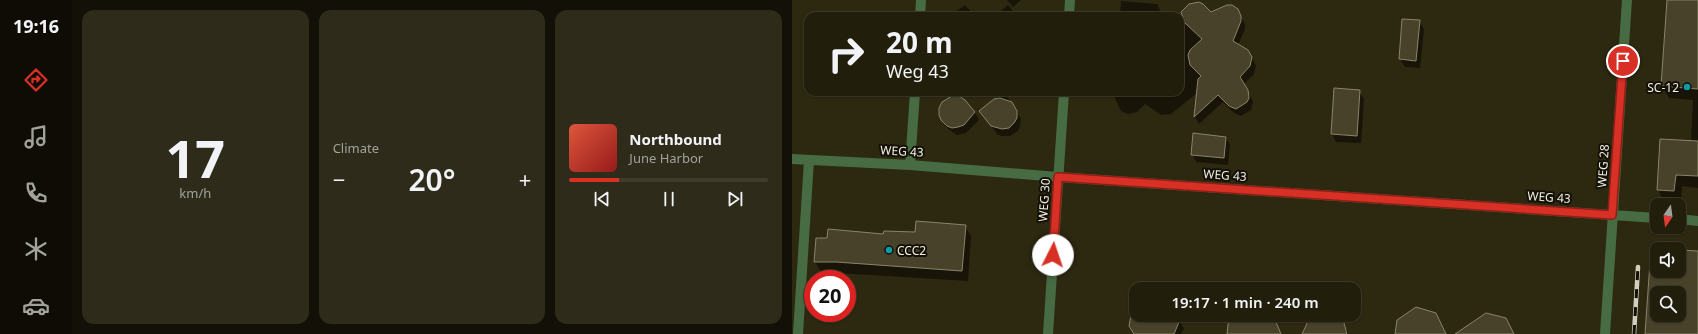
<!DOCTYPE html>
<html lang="en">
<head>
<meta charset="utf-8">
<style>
	:root { --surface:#221e0c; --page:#2e2b1a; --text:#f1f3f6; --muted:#a2a29d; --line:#3f3c2d; --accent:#d93025 }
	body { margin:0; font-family:"Noto Sans",sans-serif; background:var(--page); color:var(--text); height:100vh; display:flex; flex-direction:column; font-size:15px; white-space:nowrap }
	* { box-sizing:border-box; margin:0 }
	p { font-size:13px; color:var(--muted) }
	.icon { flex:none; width:22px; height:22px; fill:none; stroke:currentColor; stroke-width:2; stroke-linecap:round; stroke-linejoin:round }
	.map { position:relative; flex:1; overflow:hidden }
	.sheet { display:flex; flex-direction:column; gap:10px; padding:10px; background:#131007; width:720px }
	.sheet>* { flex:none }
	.guide { position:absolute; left:12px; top:12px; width:380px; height:84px; border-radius:12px; box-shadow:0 1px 3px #0004,0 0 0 1px var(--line); background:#221e0c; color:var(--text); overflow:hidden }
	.needle { width:26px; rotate:194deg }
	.fabs { position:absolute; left:858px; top:198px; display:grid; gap:8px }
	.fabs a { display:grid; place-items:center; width:36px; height:36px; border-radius:8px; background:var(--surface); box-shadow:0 1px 3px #0004,0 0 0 1px var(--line); font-size:20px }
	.speed { position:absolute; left:12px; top:270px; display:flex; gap:8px; font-size:20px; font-weight:700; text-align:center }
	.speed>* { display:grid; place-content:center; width:52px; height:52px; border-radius:50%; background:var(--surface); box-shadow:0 1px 3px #0004,0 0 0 1px var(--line); line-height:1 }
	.speed .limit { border:6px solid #d22; background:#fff; color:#111 }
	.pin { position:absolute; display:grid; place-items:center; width:34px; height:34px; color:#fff; margin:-17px; border:2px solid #fff; border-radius:50%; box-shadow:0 1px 4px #0007 }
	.me { position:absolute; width:44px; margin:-22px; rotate:4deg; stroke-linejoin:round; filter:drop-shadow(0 0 3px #0008) }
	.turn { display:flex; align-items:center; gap:14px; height:84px; padding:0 16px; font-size:18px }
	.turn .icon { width:52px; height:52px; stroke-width:2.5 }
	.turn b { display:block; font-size:28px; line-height:34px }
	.big { font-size:30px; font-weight:600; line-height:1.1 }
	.sheet .widget { flex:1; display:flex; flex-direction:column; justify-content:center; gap:6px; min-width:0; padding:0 14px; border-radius:12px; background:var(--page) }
	.sheet .dial { align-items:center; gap:0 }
	.dial b { font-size:52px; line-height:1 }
	.song { display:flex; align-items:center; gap:12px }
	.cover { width:48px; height:48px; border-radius:6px; background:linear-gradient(135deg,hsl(10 70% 55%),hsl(0 70% 35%)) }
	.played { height:4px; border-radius:2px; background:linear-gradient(90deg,var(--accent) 25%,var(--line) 25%) }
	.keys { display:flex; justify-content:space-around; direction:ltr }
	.heat { display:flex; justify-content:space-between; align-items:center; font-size:22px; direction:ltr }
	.sheet .tiles { flex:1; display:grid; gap:10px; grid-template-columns:repeat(3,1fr) }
	.trip { position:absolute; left:337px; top:282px; width:232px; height:40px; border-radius:12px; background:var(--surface); box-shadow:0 1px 3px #0004,0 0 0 1px var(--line); font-weight:600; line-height:40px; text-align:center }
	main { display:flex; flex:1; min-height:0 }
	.menu { display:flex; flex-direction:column; width:72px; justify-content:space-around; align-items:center; background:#0e0c05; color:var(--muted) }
	.menu .icon { width:28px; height:28px }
	.menu .on { color:var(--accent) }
	.menu b { font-size:18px; color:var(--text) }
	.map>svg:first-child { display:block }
	.shadow { fill:#0007 }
	.building { fill:#474229; stroke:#898469; fill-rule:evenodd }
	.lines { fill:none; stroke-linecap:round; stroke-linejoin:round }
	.service { stroke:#476c43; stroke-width:10 }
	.rail-casing { stroke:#d2cfbf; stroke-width:4.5 }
	.rail { stroke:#131107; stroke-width:3; stroke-dasharray:9; stroke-linecap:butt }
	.route-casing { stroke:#8d1f18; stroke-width:10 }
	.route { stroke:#d93025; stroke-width:7 }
	.culture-dot { fill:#0f9aa8; stroke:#131107; stroke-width:1.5 }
	.labels { text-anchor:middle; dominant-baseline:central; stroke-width:4; stroke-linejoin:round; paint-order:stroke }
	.poi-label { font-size:12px; fill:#f2efe1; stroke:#131107; text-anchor:end }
	.street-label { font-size:12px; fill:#f2efe1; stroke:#131107 }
</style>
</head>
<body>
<main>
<nav class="menu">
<b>19:16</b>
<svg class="icon on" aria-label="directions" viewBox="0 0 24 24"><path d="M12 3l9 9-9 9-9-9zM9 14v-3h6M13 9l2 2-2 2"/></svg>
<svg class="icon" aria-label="music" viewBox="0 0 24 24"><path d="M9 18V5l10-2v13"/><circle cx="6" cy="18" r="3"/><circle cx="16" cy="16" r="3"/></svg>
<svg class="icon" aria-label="phone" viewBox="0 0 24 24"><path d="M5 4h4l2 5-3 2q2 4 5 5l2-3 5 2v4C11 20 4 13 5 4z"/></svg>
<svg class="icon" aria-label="climate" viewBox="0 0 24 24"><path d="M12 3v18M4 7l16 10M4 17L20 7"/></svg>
<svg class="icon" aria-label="car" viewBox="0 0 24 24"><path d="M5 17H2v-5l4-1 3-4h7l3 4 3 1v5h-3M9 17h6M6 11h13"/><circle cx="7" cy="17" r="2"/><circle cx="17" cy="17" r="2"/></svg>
</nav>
<section class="sheet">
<div class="tiles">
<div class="widget dial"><b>17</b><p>km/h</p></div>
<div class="widget"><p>Climate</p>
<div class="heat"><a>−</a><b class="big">20°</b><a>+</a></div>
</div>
<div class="widget">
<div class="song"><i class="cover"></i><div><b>Northbound</b><p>June Harbor</p></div></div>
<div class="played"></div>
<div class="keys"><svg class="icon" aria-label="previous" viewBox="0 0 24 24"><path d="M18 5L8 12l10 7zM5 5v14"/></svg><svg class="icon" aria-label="pause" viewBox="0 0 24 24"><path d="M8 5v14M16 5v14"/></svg><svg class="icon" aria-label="next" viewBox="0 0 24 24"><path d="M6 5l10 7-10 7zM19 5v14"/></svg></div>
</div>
</div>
</section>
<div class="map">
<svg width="906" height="334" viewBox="0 0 906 334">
	<rect width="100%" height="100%" fill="#2d2810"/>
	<path class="shadow" d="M215,0H229L221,7Z
		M876,0H906V188L890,186L889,203L872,202L866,190L899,142L901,100L877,98L870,86Z
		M329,1L365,4L369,12V16H328Z
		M400,4L419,13L445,10L453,24V29L446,45L455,50L464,65L462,74L451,85L461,101L459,110L449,116L442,113L431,102L407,124L403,117L405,93L379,114L369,115L353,104L345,112L336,114L329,111L321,94V92H388V16H386Z
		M173,5L183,16H161L162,13Z
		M216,5L225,16H203Z
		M611,20L627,21L632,29L628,68L613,67L608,59Z
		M543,89L567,91L572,99L569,143L544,142L540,134Z
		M163,92H165L183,112L187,120L174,133L165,135L155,128L150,120L151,103Z
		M212,93L223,107L229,119L228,126L226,131L218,136H209L205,134L188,111Z
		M434,138L438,145L436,165L404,162L400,154Z
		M173,226L179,236L176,281L29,272L23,262L92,235L124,233Z
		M344,305V315H385L392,329L389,334H343L338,326L341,307Z
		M520,315L547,316L557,334H515L513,329Z"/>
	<path class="building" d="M875,0H906V89L869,86Z
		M407,2L411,4L419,12L435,5H440L446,9L449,16V21L441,41L456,50L460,57L458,66L448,77L456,90L457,98L455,102L444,109L437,106L426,95L402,117L406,79L409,76L398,65L396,55L398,50L410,39L393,23L389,12L397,4Z
		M610,19L628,20L624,61L607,59Z
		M542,88L568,90L565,136L539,134Z
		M160,96H167L173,100L183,112L172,125L166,127L160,128L155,126L149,120L147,115V108L150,102Z
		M208,98L220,102L225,111V118L222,123L217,128L210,129L199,126L187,111L202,99Z
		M401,133L434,137L432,158L399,155Z
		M868,139L906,141V176L884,175L882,191L865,190Z
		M124,221L174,225L170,271L44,262H22L24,238H35L36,229L91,234L92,231L123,232Z
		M859,248L876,249H865V271H887V250L906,251V334H853ZM865,293H887V315H865Z
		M624,307L644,313L654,334H603L605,320Z
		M694,313L714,318L722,334H663Z
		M339,315H390L382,334H342L337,326Z
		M437,315H481L489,334H435Z
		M519,315H548L552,323L555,334H510Z"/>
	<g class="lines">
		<path class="service" d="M128,16L129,0
			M277,16L278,0
			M0,159L118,165L266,177L865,218
			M118,165L123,92
			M887,219L906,221
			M6,334L17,160
			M256,334L272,92
			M813,334L835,0"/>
		<g class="rail-casing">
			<path id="rail" d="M842,334L846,267"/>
		</g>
		<use href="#rail" class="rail"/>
	</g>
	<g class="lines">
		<g class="route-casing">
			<path id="route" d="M261,255L266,177L820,215L831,61"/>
		</g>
		<use href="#route" class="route"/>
	</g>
	<g class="culture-dot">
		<circle cx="895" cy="87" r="4"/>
		<circle cx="97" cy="250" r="4"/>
	</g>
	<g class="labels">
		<g class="poi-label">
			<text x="887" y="87">SC-12</text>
			<text x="105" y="250" text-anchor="start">CCC2</text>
		</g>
		<g class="street-label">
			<text transform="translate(110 151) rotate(3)">WEG 43</text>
			<text transform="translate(811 166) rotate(-86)">WEG 28</text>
			<text transform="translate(433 175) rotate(4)">WEG 43</text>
			<text transform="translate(757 197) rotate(4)">WEG 43</text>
			<text transform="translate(252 200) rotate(-86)">WEG 30</text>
		</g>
	</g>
</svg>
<div class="fabs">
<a><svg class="needle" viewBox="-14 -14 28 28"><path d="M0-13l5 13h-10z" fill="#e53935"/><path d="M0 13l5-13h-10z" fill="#a2a29d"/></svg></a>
<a><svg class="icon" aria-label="sound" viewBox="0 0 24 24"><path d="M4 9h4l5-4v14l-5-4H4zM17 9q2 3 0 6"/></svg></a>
<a><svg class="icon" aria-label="search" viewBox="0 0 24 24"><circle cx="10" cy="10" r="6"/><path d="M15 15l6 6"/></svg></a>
</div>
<div class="speed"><div class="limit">20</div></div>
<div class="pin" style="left:831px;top:61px;background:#d93025"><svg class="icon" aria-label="arrive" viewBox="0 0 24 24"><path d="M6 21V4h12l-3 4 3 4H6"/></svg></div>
<svg class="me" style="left:261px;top:255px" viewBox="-20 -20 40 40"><circle r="19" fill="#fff"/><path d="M0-13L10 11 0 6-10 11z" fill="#d93025"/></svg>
<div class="trip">19:17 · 1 min · 240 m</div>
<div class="guide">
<div class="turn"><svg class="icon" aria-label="right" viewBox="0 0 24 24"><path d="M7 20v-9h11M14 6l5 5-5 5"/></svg><div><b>20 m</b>Weg 43</div></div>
</div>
</div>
</main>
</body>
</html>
